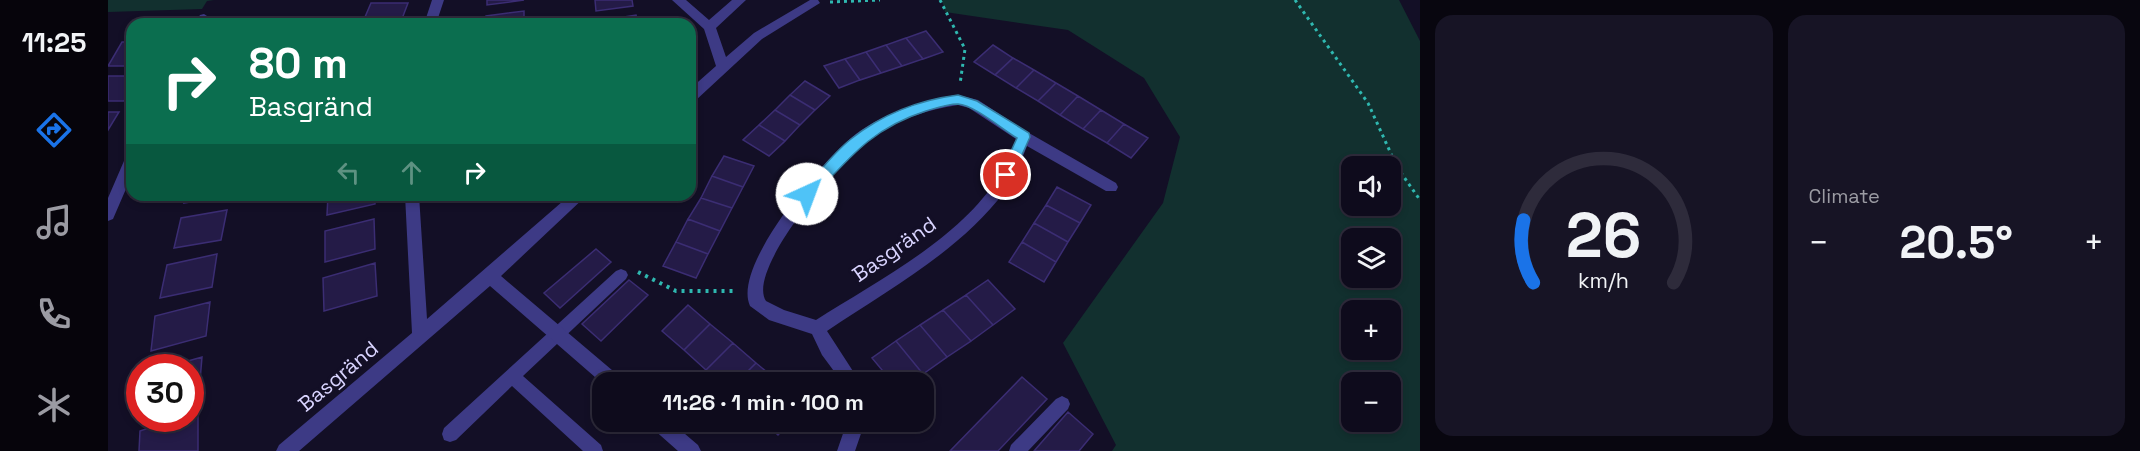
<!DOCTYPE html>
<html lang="en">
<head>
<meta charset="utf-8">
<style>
	:root { --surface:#0e0b1c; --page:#171425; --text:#f1f3f6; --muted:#9b9ba3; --line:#2e2b3b; --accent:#1a73e8 }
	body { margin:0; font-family:"Space Grotesk",sans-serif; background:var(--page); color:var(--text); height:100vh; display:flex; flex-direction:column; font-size:22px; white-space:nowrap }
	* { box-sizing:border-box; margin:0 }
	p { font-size:20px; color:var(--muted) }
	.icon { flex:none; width:33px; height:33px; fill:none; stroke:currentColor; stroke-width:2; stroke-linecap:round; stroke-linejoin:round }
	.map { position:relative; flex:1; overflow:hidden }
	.sheet { display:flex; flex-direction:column; gap:15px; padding:15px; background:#08060f; width:720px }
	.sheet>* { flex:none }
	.guide { position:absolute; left:18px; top:18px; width:570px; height:183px; border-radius:18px; box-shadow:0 3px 9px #0003,0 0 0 2px var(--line); background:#0b6e4f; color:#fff; overflow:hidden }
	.tools { position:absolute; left:1233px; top:156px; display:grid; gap:12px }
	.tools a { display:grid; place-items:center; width:60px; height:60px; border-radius:12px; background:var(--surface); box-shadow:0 3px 9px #0003,0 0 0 2px var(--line); font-size:30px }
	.speed { position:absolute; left:18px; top:354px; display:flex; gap:12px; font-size:30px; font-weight:700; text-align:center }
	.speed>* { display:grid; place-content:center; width:78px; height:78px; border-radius:50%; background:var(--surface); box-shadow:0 3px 9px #0003,0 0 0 2px var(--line); line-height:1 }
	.speed .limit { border:9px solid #d22; background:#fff; color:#111 }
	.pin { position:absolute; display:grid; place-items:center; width:51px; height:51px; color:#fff; margin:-26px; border:3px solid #fff; border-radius:50%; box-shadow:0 2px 6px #0007 }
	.me { position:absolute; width:66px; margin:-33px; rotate:43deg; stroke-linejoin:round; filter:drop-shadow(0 0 4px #0008) }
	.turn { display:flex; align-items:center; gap:21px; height:126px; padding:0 24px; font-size:27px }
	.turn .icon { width:78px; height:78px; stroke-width:2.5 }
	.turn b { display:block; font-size:42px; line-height:51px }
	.lanes { display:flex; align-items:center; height:57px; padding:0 24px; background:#0003; justify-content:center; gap:30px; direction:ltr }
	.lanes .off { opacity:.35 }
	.big { font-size:45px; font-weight:700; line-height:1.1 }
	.sheet .widget { flex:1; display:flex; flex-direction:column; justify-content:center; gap:9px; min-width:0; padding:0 21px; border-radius:18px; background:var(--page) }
	.sheet .dial { align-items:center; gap:0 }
	.dial svg { height:156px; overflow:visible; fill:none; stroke:var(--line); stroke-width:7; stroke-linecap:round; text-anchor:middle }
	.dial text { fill:var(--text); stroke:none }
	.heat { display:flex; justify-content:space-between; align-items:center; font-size:33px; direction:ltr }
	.sheet .tiles { flex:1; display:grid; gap:15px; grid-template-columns:repeat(2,1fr) }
	.trip { position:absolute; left:484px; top:372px; width:342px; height:60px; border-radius:18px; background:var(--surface); box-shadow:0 3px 9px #0003,0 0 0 2px var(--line); font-weight:700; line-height:60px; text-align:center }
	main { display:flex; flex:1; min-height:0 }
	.tab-bar { display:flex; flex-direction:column; width:108px; justify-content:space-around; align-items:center; background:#06040b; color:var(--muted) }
	.tab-bar .icon { width:42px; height:42px }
	.tab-bar .on { color:var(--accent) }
	.tab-bar b { font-size:27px; color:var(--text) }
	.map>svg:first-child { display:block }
	.green { fill:#12302f; fill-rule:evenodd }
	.building { fill:#241b47; stroke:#3b2d73; stroke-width:1.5 }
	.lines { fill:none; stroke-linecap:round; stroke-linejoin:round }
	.path-far1 { stroke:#2fb8b0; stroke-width:3; stroke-dasharray:3 4; stroke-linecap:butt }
	.path { stroke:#2fb8b0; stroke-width:4; stroke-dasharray:3 5; stroke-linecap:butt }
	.service { fill:#3d3a85; fill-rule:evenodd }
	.minor { fill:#3d3a85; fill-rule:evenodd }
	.route { fill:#4fc3f7; stroke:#337fa1; stroke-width:1.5 }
	.labels { text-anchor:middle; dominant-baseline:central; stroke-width:6; stroke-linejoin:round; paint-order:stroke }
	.street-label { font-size:21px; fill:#d9d4ff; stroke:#130f26 }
</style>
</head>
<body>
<main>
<nav class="tab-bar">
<b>11:25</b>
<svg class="icon on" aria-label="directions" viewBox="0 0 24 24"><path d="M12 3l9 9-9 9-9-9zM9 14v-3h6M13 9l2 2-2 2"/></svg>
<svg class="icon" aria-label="music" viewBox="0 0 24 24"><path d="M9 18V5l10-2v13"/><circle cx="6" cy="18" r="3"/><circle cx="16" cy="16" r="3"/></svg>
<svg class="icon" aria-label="phone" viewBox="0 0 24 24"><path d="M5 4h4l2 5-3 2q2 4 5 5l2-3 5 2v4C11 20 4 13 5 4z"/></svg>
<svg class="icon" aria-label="climate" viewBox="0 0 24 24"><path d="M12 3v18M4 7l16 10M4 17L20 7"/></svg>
</nav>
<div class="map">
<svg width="1312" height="451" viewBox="0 0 1312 451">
	<rect width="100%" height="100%" fill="#130f26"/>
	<path class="green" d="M0,0H106L99,1L94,9L0,12Z
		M834,0H1291L1312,41V451H1004L1008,445L955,343L1055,203L1072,137L1036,78L960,30L837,12ZM1244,166H1282V206H1244ZM1244,238H1282V278H1244ZM1244,310H1282V350H1244ZM1244,382H1282V422H1244Z"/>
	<path class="building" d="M379,0H416L379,5Z
		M487,0H524L525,6L488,11Z
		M263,3H300L292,24H254Z
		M416,11V24H377L378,16Z
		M528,15L530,24H491V21Z
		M818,31L835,52L815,59L798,38Z
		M798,38L815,59L794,66L778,45Z
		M14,42H24V66H0Z
		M778,45L794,66L773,73L758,52Z
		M885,45L905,58L887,75L866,62Z
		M758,52L773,73L752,80L737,59Z
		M905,58L926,70L908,88L887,75Z
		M737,59L752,80L731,88L716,66Z
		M926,70L948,83L930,101L908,88Z
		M0,76H24V88L16,101H0Z
		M697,81L722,96L707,110L682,95Z
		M948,83L970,96L952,115L930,101Z
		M682,95L707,110L692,125L667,110Z
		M970,96L993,110L975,129L952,115Z
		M667,110L692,125L677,141L651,125Z
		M993,110L1016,124L999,143L975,129Z
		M0,112H11L0,130Z
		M1016,124L1040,138L1023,158L999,143Z
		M651,125L677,141L661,156L635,140Z
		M616,156L646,166L635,187L604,176Z
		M604,176L635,187L624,208L593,198Z
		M949,187L983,205L972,223L938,205Z
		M79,195H124L76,203Z
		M220,195H267V204L219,215Z
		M593,198L624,208L612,231L580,219Z
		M938,205L972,223L960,242L926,223Z
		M119,210L113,240L66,248L73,218Z
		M266,219L267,249L217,262V231Z
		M580,219L612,231L600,254L568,242Z
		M926,223L960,242L948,262L914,242Z
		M568,242L600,254L588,278L555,266Z
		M914,242L948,262L936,282L901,262Z
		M488,249L503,262L452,308L436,293Z
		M109,254L104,287L52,298L59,265Z
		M267,263L269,296L216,311L215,278Z
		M521,280L540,295L493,341L474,324Z
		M880,280L907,309L885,325L858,295Z
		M858,295L885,325L863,341L835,310Z
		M102,302L98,336L43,351L47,316Z
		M580,305L602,324L576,350L554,331Z
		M835,310L863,341L839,357L812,325Z
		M602,324L625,343L598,370L576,350Z
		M812,325L839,357L815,374L788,341Z
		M788,341L815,374L803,382H784L764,358Z
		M625,343L648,363L629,382H612L598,370Z
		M94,357L91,393L82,396V368H55Z
		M648,363L671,382H629Z
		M914,377L939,399L890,451H842Z
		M90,411V451H31L32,431L69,418H82V414Z
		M960,412L985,434L971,451H926Z
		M656,422H682L670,435Z"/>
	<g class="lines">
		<path class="path-far1" d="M832,0L857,49L852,84
			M1187,0L1260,103L1289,167L1312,200
			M722,2L772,0"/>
		<path class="path" d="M530,272L568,291H629"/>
		<path class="service" d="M513,269L518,271L520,275L518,279L415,376L493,445L495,451H475L404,386L348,440L342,442L336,440L334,434L336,428L508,271Z
			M954,396L960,399L962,404L960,409L920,451H901L903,445L948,399Z"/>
		<path class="minor" d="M324,0H336L328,24H316Z
			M564,0H578L601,20L624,0H638L608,28L618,57L646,33L702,0H710L712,3L654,39L587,101L582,102V89L608,66L596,29Z
			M96,14L102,18L98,24H86L92,15Z
			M850,95L870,100L921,133L1008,183L1010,187L1008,191H998L919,146C913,161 907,178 897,191C851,252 781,289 719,331L752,382H734L714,355L704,334L661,320L642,306C623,265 719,154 752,131C781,111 815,101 850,95ZM850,105L861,108L908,139C903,152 898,165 891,176C852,239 769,281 708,320L676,310L658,301C637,269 737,155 764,137C790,119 819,110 850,105Z
			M24,152V175L5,219L0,221V198L19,154Z
			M297,195H311L319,319L462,195H479L393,276L511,376L513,382H495V384L382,286L191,451H168L171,445L304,333Z
			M541,422H563L590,445L593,451H570L544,428Z
			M739,422H757L747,451H729Z"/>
	</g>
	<path class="route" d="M850,95L869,101L921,133L922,137L903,179L898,180L892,175L909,138C894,129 866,105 850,104C839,104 828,108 818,111C764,128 741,158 704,198H695L693,194L695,190C710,174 725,153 743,139C773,115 811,100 850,95Z"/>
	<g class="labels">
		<g class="street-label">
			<text transform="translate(786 249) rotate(-35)">Basgränd</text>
			<text transform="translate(230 376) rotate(-40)">Basgränd</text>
		</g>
	</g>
</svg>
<div class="tools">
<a><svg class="icon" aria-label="sound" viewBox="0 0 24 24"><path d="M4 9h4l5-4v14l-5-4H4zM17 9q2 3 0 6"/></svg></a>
<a><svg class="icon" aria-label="layers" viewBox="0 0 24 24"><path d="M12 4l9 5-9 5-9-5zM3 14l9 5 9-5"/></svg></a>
<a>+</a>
<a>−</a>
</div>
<div class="speed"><div class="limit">30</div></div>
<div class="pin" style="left:898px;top:175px;background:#d93025"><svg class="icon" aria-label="arrive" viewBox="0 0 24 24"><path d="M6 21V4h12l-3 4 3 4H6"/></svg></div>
<svg class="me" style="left:699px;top:194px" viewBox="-20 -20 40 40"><circle r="19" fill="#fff"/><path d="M0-13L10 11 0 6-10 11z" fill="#4fc3f7"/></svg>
<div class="trip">11:26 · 1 min · 100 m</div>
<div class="guide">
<div class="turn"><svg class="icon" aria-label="right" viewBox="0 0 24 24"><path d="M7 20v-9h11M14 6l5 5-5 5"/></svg><div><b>80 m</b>Basgränd</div></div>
<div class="lanes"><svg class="icon off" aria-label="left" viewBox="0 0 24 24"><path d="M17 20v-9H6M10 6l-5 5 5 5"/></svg><svg class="icon off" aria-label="ahead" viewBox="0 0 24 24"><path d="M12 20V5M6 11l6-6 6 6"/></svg><svg class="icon" aria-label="right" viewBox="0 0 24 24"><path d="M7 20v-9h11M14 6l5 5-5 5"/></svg></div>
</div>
</div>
<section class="sheet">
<div class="tiles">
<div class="widget dial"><svg viewBox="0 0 100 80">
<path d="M14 69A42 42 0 1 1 86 69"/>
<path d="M14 69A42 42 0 0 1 9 37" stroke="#1a73e8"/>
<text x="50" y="56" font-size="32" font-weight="700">26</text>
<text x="50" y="72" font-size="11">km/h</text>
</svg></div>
<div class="widget"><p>Climate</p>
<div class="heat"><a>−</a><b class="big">20.5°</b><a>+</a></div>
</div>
</div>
</section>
</main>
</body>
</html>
